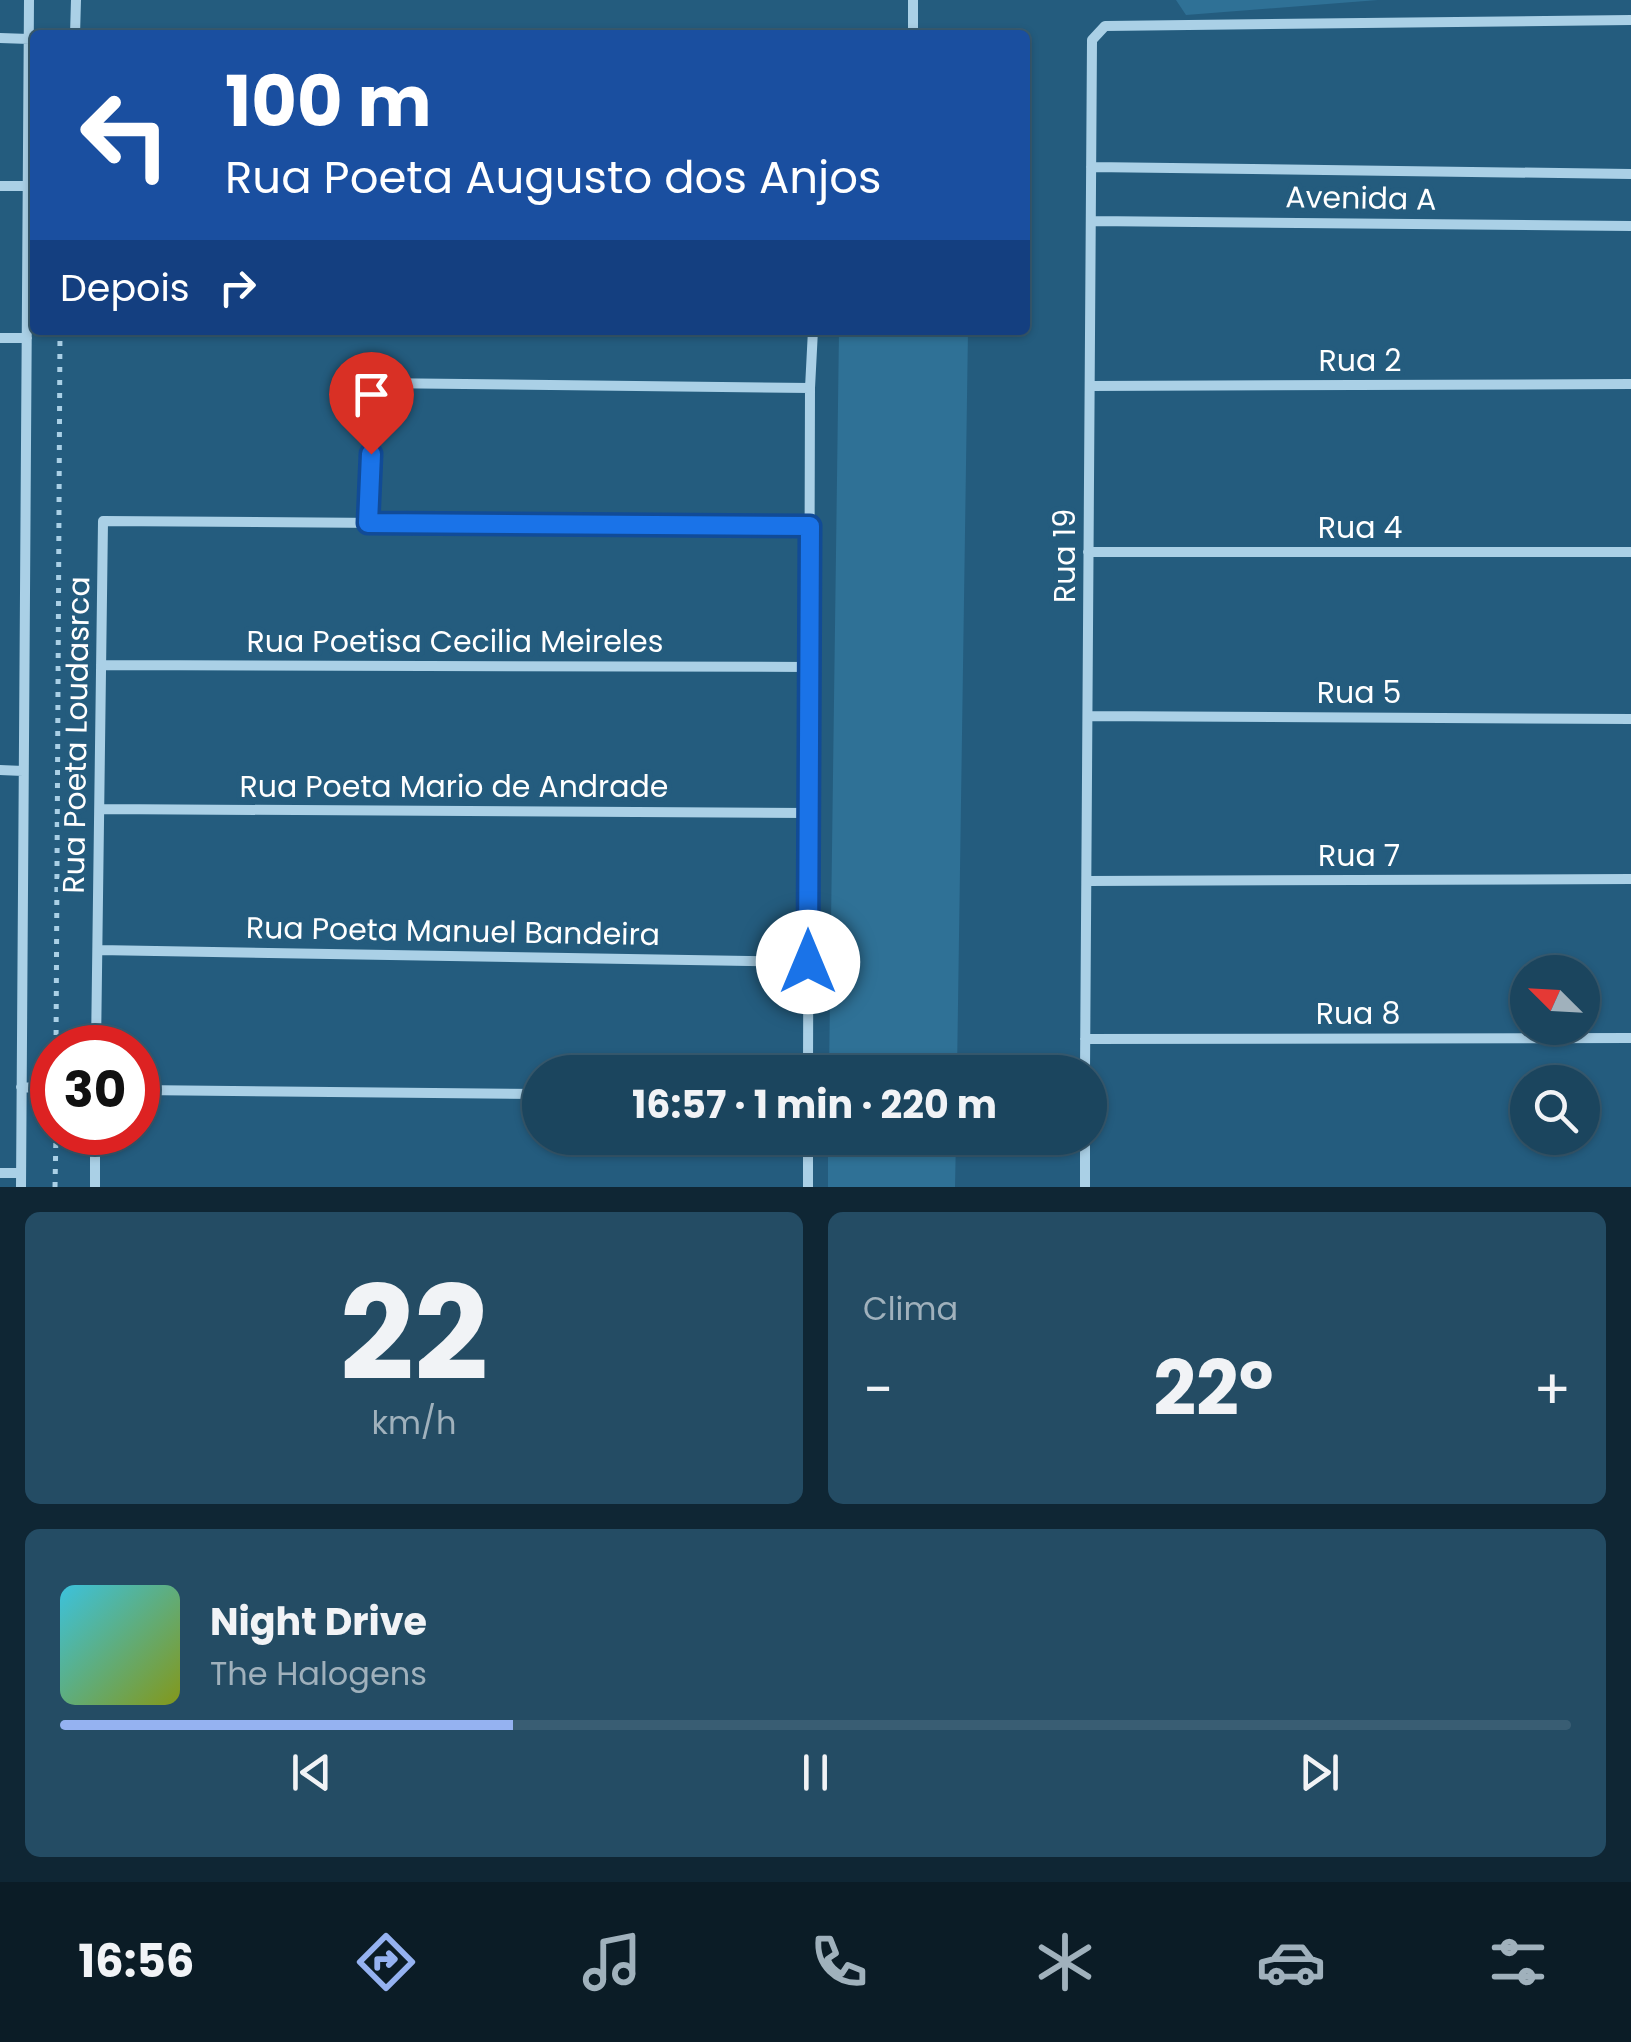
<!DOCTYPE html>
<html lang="pt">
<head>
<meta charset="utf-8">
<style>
	:root { --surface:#1b455e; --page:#244c64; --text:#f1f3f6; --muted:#a0b1bc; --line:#395d73; --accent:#95b2f1 }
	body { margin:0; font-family:Poppins,sans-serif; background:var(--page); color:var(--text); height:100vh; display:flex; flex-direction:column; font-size:38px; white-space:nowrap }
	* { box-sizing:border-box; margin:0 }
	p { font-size:32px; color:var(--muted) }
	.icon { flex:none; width:55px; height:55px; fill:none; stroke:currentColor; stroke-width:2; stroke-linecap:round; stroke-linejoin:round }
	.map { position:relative; height:1187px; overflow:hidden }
	.drawer { display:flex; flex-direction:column; gap:25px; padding:25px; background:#0f2634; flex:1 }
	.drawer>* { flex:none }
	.banner { position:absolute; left:30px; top:30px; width:1000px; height:305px; border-radius:10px; box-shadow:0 2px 8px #0004,0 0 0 2px var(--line); background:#1a4fa0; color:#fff; overflow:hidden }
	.needle { width:65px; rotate:294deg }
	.buttons { position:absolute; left:1510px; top:955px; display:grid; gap:20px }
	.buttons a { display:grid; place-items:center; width:90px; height:90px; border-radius:50%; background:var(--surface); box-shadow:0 2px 8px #0004,0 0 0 2px var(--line); font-size:50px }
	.speed { position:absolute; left:30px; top:1025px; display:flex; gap:20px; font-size:50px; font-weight:700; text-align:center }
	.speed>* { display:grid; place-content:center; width:130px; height:130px; border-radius:50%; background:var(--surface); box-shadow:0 2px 8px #0004,0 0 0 2px var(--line); line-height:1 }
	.speed .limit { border:15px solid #d22; background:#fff; color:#111 }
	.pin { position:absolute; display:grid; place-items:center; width:85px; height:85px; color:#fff; margin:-102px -42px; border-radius:50% 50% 50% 0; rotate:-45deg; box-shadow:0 0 10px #0007 }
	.pin .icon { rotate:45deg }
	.me { position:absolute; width:110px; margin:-55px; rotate:0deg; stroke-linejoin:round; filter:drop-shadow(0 0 8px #0008) }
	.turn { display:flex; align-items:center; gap:35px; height:210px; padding:0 30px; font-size:45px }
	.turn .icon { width:130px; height:130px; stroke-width:2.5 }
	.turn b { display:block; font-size:70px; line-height:85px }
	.then { display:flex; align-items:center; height:95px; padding:0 30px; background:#0003; gap:20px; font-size:38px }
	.big { font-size:75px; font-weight:700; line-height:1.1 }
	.drawer .widget { flex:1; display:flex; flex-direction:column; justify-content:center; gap:15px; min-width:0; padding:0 35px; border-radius:15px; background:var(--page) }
	.drawer .dial { align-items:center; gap:0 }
	.dial b { font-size:130px; line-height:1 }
	.song { display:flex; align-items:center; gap:30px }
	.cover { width:120px; height:120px; border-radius:15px; background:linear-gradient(135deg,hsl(190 70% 55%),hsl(70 70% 35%)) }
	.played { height:10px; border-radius:5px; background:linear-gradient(90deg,var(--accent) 30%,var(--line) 30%) }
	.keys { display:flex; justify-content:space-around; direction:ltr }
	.heat { display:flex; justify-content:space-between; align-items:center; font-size:55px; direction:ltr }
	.drawer .tiles { flex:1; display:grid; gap:25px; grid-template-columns:1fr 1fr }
	.widget:last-child { grid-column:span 2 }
	.trip { position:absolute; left:522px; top:1055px; width:585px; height:100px; border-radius:50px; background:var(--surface); box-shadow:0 2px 8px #0004,0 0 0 2px var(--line); font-weight:700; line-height:100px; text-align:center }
	.tab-bar { display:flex; height:160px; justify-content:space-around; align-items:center; background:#0b1c26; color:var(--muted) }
	.tab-bar .icon { width:70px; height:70px }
	.tab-bar .selected { color:var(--accent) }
	.tab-bar b { font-size:45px; color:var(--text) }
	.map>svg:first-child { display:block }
	.green { fill:#2f7196 }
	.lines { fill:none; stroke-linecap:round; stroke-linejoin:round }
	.path { stroke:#aad0e6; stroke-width:5; stroke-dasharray:5 8; stroke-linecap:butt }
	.minor { stroke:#aad0e6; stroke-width:10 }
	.route-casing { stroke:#114b97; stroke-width:25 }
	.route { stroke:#1a73e8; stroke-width:18 }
	.labels { text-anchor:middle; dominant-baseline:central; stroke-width:10; stroke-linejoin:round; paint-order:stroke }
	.street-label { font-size:30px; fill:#fff; stroke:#245c7e }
</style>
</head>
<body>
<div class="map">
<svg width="1631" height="1187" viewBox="0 0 1631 1187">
	<rect width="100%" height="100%" fill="#245c7e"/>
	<path class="green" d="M1176,0H1378L1186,15Z
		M839,330H968L957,1072H829Z
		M828,1138H956L955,1187H828Z"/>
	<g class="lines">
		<path class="path" d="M56,1048L60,330
			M55,1187L56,1132"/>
		<path class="minor" d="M913,0V35
			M75,35L76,0
			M0,38L29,39
			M1091,167L1631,174
			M0,186H35
			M1091,221L1631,226
			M0,338H27
			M1090,386L1631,384
			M368,523L373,383L810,388
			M1088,552H1631
			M101,665L809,667
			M1088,716L1631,719
			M0,770L23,771
			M100,809L808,813
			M1087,881L1631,879
			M98,950L808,962
			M1085,1039L1631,1038
			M96,1048L103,521L809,526
			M808,1072L810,388L813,330
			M1085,1072L1092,40L1105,26L1631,20
			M21,1087L52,1089
			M138,1090L540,1094
			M0,1173H21
			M21,1187L29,0
			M95,1187V1132
			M808,1187V1138
			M1085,1187V1138"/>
	</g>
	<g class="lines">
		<g class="route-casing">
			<path id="route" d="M371,454L368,523L810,526L808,962"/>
		</g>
		<use href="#route" class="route"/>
	</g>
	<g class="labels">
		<g class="street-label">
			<text transform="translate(1361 198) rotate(1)">Avenida A</text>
			<text x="1360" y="360">Rua 2</text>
			<text x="1360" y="527">Rua 4</text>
			<text transform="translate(1064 556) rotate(-90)">Rua 19</text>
			<text x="455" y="641">Rua Poetisa Cecilia Meireles</text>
			<text x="1359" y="692">Rua 5</text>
			<text transform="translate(76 735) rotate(-89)">Rua Poeta Loudasrca</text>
			<text x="454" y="786">Rua Poeta Mario de Andrade</text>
			<text x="1359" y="855">Rua 7</text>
			<text transform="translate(453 931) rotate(1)">Rua Poeta Manuel Bandeira</text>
			<text x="1358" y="1013">Rua 8</text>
		</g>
	</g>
</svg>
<div class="buttons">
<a><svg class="needle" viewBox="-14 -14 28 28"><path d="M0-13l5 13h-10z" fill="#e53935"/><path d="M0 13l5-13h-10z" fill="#a0b1bc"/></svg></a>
<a><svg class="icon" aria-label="search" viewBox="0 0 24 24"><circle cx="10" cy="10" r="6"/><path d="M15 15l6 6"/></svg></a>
</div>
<div class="speed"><div class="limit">30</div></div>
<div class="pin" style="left:371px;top:454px;background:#d93025"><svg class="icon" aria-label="arrive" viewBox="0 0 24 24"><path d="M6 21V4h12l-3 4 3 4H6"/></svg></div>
<svg class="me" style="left:808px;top:962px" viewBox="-20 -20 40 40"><circle r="19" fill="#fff"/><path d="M0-13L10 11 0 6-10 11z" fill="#1a73e8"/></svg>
<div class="trip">16:57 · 1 min · 220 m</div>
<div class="banner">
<div class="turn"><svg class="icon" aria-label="left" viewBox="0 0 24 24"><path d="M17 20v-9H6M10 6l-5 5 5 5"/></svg><div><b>100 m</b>Rua Poeta Augusto dos Anjos</div></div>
<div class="then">Depois<svg class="icon" aria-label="right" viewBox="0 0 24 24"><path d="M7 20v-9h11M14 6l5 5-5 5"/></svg></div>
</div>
</div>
<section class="drawer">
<div class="tiles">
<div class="widget dial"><b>22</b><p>km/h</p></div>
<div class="widget"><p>Clima</p>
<div class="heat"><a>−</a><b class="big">22°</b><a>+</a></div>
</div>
<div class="widget">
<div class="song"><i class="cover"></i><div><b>Night Drive</b><p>The Halogens</p></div></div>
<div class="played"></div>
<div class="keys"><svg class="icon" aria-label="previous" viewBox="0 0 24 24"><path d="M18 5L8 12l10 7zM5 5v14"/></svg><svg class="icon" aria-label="pause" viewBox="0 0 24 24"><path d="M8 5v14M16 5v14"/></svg><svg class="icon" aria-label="next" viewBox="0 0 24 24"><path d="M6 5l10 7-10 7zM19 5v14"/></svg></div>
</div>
</div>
</section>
<nav class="tab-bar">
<b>16:56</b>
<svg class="icon selected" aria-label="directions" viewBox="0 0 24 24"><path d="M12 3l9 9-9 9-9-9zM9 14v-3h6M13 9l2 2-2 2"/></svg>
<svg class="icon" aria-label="music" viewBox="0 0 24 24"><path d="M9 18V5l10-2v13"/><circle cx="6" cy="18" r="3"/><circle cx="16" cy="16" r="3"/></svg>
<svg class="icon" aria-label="phone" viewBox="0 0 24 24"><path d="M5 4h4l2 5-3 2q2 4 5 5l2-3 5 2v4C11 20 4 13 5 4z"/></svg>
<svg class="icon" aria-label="climate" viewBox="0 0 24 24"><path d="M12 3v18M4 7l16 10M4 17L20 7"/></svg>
<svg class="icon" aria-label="car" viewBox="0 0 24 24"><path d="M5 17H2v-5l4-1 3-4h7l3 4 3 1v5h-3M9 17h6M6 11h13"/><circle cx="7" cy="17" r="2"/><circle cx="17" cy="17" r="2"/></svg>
<svg class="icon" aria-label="filters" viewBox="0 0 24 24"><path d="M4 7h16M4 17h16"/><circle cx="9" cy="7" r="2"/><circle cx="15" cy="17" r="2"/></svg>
</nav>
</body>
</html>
